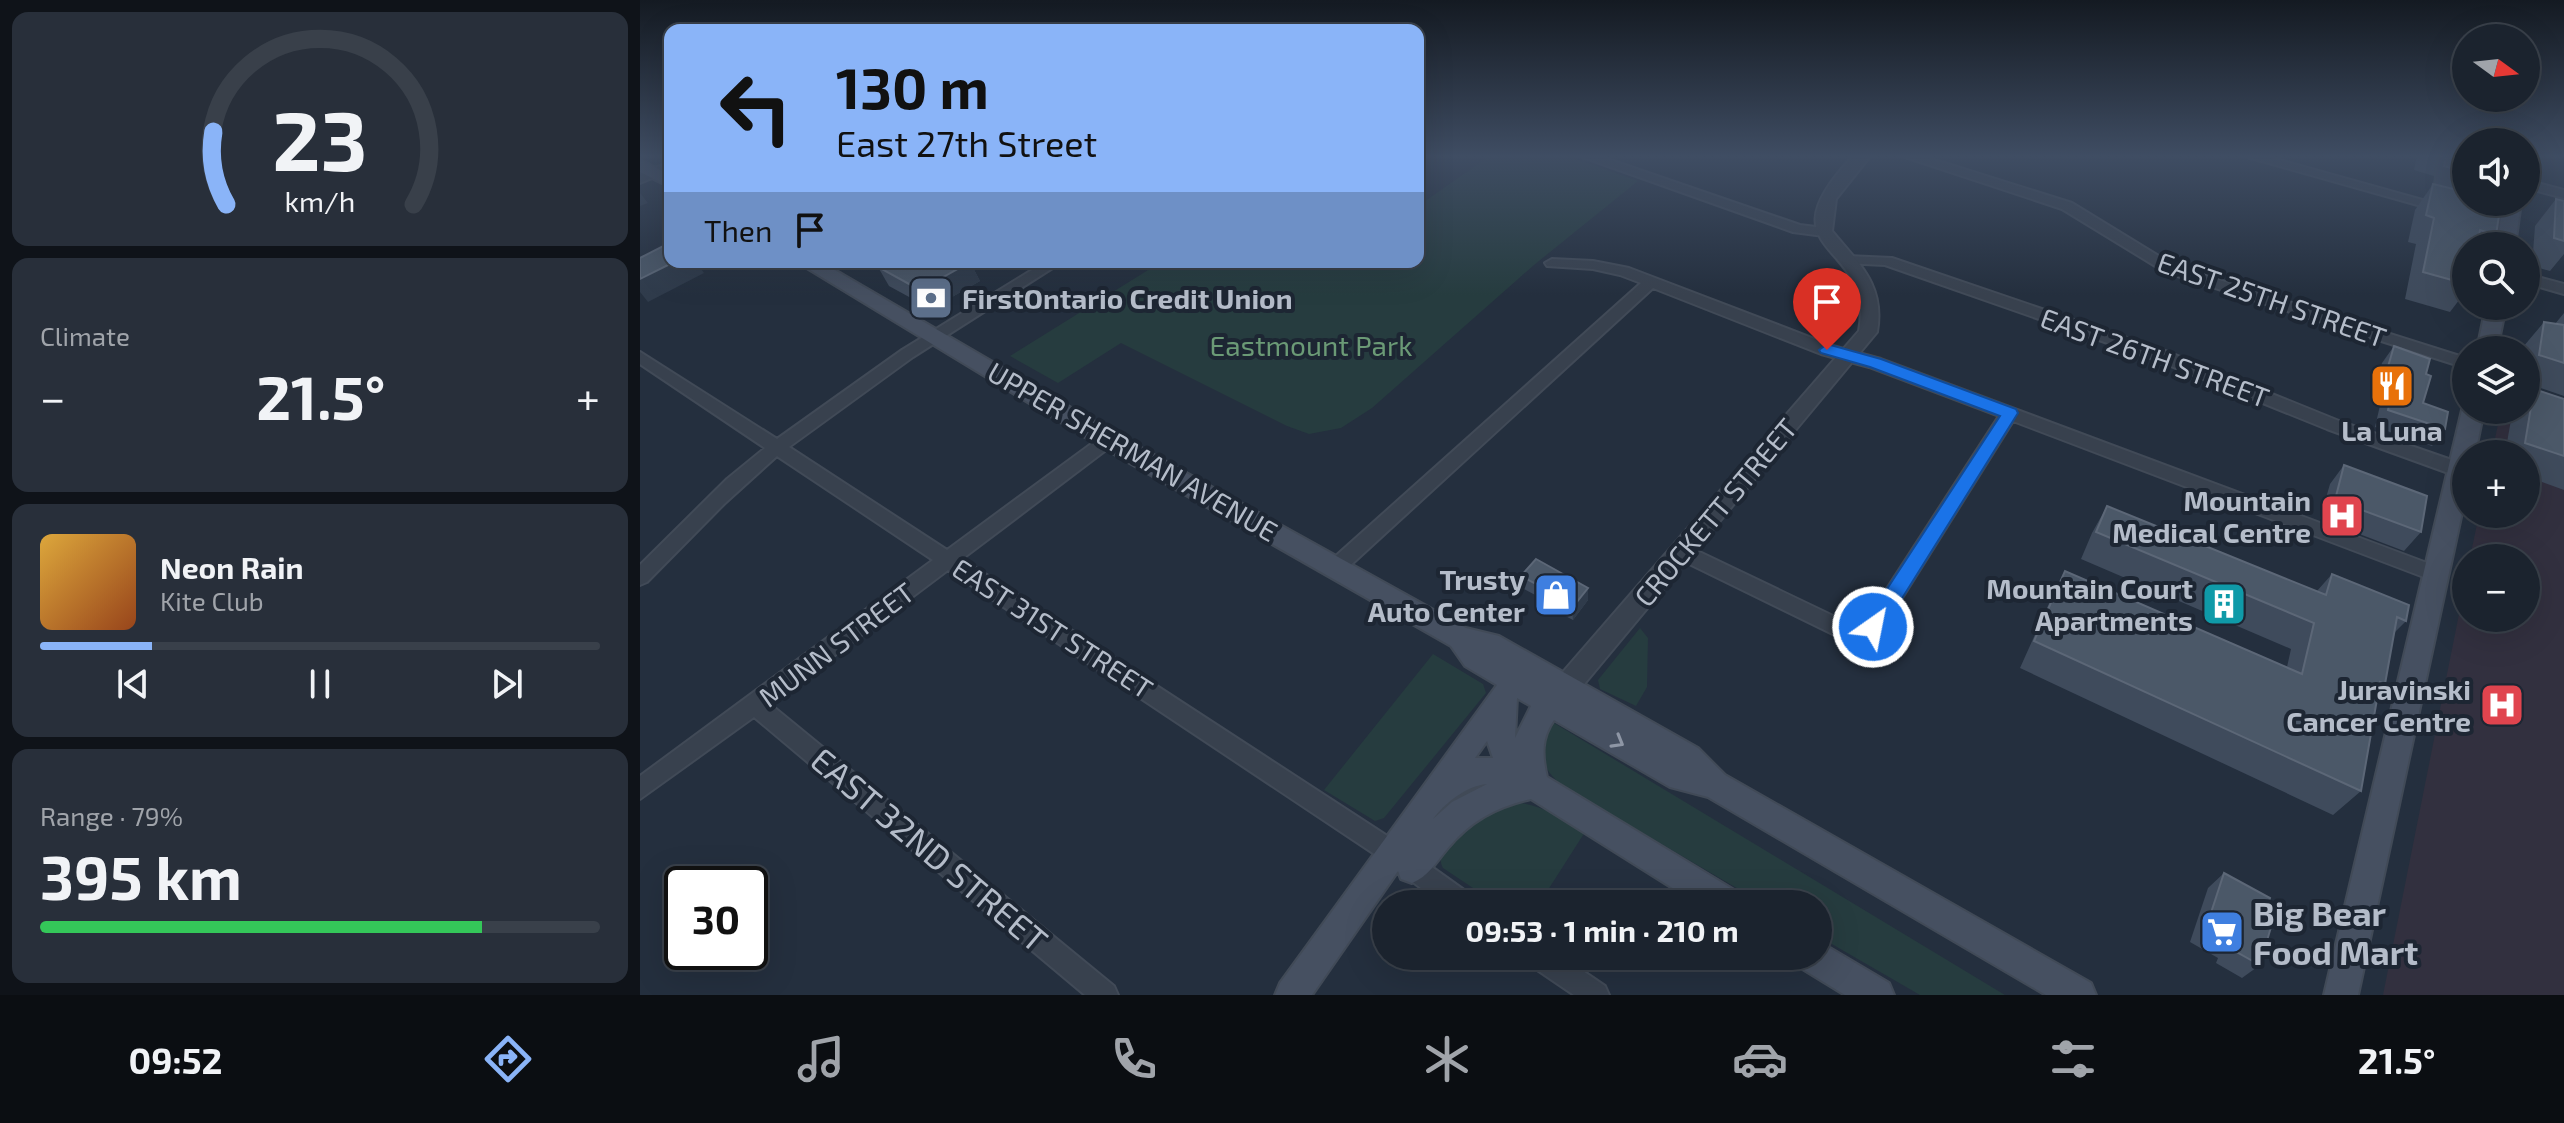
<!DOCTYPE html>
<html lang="en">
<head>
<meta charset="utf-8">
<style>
	:root { --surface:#1b232e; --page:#282f3a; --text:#f1f3f6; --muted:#a0a4aa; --line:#39404a; --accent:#8ab4f8 }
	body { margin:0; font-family:"Exo 2",sans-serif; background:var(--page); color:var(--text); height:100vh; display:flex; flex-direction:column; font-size:30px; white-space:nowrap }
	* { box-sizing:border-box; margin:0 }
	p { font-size:26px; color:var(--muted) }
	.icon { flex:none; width:44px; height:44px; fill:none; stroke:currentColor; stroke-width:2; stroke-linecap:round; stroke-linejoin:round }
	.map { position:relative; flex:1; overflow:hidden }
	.details { display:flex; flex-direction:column; gap:12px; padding:12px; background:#0f1319; width:640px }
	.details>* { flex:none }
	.top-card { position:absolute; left:24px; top:24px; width:760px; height:244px; border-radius:16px; box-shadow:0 8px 32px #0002,0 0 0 2px var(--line); background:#8ab4f8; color:#111; overflow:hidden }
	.needle { width:52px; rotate:105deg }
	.fabs { position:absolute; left:1812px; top:24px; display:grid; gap:16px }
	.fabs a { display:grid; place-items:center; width:88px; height:88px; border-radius:50%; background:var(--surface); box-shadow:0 8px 32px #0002,0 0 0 2px var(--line); font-size:40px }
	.speed { position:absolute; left:24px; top:866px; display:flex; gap:16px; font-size:40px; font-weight:700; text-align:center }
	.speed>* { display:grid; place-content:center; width:104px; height:104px; border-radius:50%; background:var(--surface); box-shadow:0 8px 32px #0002,0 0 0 2px var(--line); line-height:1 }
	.speed .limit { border:4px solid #111; border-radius:12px; background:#fff; color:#111 }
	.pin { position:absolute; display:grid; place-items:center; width:68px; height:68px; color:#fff; margin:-82px -34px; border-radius:50% 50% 50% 0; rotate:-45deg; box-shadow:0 0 8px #0007 }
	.pin .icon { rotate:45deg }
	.me { position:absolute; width:88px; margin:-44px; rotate:33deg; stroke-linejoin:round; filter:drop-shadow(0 0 6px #0008) }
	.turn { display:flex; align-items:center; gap:28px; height:168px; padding:0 40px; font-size:36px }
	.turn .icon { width:104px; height:104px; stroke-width:2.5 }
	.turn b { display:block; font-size:56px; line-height:68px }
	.then { display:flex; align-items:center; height:76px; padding:0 40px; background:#0003; gap:16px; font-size:30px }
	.big { font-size:60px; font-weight:700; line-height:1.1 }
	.details .tile { flex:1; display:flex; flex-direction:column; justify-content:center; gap:12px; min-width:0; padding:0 28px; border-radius:16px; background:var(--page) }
	.details .dial { align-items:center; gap:0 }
	.dial svg { height:208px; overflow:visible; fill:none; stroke:var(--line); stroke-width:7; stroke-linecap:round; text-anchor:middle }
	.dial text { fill:var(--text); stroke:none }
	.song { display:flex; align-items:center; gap:24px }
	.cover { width:96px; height:96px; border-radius:12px; background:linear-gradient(135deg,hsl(40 70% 55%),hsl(20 70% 35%)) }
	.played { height:8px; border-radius:4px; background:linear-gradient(90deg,var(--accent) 20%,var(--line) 20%) }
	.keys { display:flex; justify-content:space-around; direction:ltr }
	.heat { display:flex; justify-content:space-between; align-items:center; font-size:44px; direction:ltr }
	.charge { height:12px; border-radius:6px; background:linear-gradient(90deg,#34c759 79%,var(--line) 0) }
	.trip { position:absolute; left:732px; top:890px; width:460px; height:80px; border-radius:40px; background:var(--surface); box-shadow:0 8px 32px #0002,0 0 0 2px var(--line); font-weight:700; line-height:80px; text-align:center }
	.tab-bar { display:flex; height:128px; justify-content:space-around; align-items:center; background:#0b0e12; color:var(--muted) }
	.tab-bar .icon { width:56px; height:56px }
	.tab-bar .current { color:var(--accent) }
	.tab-bar b { font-size:36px; color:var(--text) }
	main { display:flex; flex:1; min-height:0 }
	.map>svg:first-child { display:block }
	.medical { fill:#32303f }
	.green { fill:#263c3f }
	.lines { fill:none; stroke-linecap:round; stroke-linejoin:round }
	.minor-casing { stroke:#414a57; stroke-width:4 }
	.tertiary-casing { stroke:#414a57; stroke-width:4 }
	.secondary-casing { stroke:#414a57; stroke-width:4 }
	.minor { fill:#38414e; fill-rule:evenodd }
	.tertiary { fill:#38414e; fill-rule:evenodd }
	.secondary { fill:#465061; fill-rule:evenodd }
	.wall { fill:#3f4b5c }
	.shaded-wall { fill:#2f3b4b }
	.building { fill:#4b5868; stroke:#5c6777; stroke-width:2 }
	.oneway { stroke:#8e96a5 }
	.route { fill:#1a73e8; stroke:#114b97; stroke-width:2 }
	.labels { text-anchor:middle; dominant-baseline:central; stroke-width:8; stroke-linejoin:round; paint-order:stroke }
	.poi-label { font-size:28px; font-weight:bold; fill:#b4bcc9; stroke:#1d2633; text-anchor:end }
	.street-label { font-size:28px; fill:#b4bcc9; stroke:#1d2633 }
	.park-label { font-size:28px; fill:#6b9a76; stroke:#1d2633 }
	.near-street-label { font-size:34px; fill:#b4bcc9; stroke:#1d2633 }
	.near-poi-label { font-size:34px; font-weight:bold; fill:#b4bcc9; stroke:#1d2633; text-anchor:start }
</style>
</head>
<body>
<main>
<section class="details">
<div class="tile dial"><svg viewBox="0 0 100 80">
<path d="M14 69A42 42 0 1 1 86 69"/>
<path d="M14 69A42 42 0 0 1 9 41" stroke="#8ab4f8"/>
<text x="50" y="56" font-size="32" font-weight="700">23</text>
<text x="50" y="72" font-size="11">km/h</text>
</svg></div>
<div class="tile"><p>Climate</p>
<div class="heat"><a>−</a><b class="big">21.5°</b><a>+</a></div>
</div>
<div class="tile">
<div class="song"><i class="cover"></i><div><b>Neon Rain</b><p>Kite Club</p></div></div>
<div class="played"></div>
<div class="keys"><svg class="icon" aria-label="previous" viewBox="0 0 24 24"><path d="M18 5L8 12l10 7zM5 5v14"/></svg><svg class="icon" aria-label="pause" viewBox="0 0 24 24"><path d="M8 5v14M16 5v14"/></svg><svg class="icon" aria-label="next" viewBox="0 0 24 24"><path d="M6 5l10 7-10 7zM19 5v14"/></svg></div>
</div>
<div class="tile"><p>Range · 79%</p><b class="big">395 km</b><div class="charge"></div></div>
</section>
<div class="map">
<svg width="1924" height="995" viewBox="0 0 1924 995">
	<rect width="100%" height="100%" fill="#242f3e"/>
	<path class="medical" d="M1865,410L1880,411L1924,426V995H1743L1826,579V618H1886V558H1830L1839,514H1886V454H1852L1860,414Z"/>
	<path class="green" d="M851,155H925L998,181L894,265L732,408L701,428L669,434L647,426L481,343L418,383L370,356L521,262H778V206Z
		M1000,628L1008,638L1007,687L996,706L960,689L958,680Z
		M793,654L843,684L846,693L744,818L735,821L684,790Z
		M914,723L1365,995H1280L1178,936V904H1124L924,787C904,772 886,742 914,723Z
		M870,802C900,803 920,817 945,832L899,904H857L803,868C794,853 813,828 826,818C837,810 857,807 870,802Z"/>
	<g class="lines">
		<g class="minor-casing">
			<path id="minor" d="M937,155H956L1160,225L1184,228L1191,232L1184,236L1153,232Z
				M1259,155H1279L1432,203L1535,266L1826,358V368L1525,272L1422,209Z
				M1600,155H1622L1811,208L1809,211H1799Z
				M30,162V171L0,183V174Z
				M1886,180L1924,190V198L1886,188Z
				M1207,256L1252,258L1528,352L1699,421L1826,465V475H1814L1687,429L1516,360L1245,265L1202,263L1200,260Z
				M912,259L953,261L989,268L1193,346L1241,359L1803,569L1806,574L1803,579H1789L1373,421L1240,633L1214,643L1207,641L1035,557L1033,552L1035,547H1049L1214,626L1226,621L1359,416L1229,367L1181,354L1013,288L702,573H688L685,568L688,563L1001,283L980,275L953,269L907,266L905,263Z
				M405,262H422L273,357L149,447L307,550L462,436H474L477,440L474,444L322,559L761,845L831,895L834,904H802L745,861L308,570L130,704L474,986L478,995H445L114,717L0,799V776L293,560L137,456L84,504L7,582L0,585V565L87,479L125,448L0,364V352L137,439L262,350Z
				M1886,274L1924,284V294L1886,283Z
				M886,956H921L965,986L969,995H934L890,965Z"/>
		</g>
		<g class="tertiary-casing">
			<path id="tertiary" d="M1214,155H1231L1196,199L1192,231C1220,265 1245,285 1237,332L935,695L926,698L917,695L913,687L917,679L1219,331C1236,239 1117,257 1214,155Z"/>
		</g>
		<g class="secondary-casing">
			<path id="secondary" d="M0,160L30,175V187L0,172Z
				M1863,202H1881L1875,246H1857Z
				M157,262H181L476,434L826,628L859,636L1058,748L1085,775L1451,983L1456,995H1406L1068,797L1030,787L914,720C901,738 902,756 907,777L1099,893L1104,904H1058L891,799C856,807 830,821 807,849C796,862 788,877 772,883L761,879L758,871L672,995H635L640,983L857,685L825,666L811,646L460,446ZM877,698L891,706L875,738ZM847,741L853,758H835ZM847,784L812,802L793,819C805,803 826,786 847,784Z
				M1846,306H1866L1857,350H1837Z
				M1826,404V410H1844L1835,454H1826V494L1718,995H1684L1822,410Z
				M1178,941L1249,983L1254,995H1205L1161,968L1156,956H1178Z"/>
		</g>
		<use href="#minor" class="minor"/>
		<use href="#tertiary" class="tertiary"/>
		<use href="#secondary" class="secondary"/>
	</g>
	<path class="wall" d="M1777,155H1826V202L1856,235L1848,246H1826V291L1810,312L1765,299L1776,244L1768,242L1775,210L1793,184L1794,176L1774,170Z
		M1916,199L1924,201V254L1910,271L1892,266L1895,226Z
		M330,262L340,281L291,309L249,286L238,267Z
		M1924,313V396L1886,383V350H1883V347L1904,322L1915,324Z
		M1754,346L1786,374L1783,403L1805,429L1792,446L1735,427L1742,397L1733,393L1742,363Z
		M1894,389L1924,399V490L1886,476V454H1865L1872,414L1875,410H1886V398Z
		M1704,465L1781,532L1764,551L1680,519L1690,484Z
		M1467,506L1677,591L1692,574L1766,621L1754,633L1745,684L1739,689L1721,791L1693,815L1380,668L1411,599L1425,571L1647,667L1651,649L1441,559L1452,533Z
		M881,576L948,588V600L933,620L912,609V604L882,588Z
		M1584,873L1625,915L1620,965L1602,978L1576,963L1578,958L1550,942L1568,888Z"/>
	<path class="shaded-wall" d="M0,193L8,203L0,206Z
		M34,262H56L64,273L8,302L0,292V279Z
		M330,262L340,281L291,309L280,290Z
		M948,588V600L933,620L932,608Z"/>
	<path class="building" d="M1797,155H1826V185L1813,182L1815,169L1804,166L1806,158Z
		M1793,184L1826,192V202H1861L1856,235L1840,230L1837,246H1826V284L1783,272L1794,218L1786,215Z
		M1916,199L1924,201V241L1914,238Z
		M29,243L30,262H34L0,279V258Z
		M246,262H330L280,290L238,267Z
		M1904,322L1924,325V363L1899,355Z
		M1754,346L1790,359L1786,374L1791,376L1783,403L1808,412L1805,429L1748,410L1754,380L1745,377Z
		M1894,389L1924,399V456L1885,443Z
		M1704,465L1787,496L1781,532L1695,500Z
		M1467,506L1686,595L1692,574L1769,605L1766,621L1757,617L1745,684L1740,682L1721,791L1394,641L1425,571L1662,674L1674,623L1456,532Z
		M896,559L948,588L932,608L912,597L915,594L881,576Z
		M1584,873L1630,898L1625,915L1633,920L1620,965L1593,950L1595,944L1566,928Z"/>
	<defs><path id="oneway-chevron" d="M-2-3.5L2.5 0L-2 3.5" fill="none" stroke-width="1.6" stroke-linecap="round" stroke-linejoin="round" transform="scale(2)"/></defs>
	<use class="oneway" href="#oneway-chevron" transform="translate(978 742) rotate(30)"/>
	<linearGradient id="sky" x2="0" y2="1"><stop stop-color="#141a22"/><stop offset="0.53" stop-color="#3f4d63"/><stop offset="1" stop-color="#3f4d63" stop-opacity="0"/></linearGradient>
	<rect width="1924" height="295" fill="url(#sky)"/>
	<path class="route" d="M1187,344L1241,359L1376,409L1378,413L1241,632L1233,635L1226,632L1223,627L1226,621L1360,416L1230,367L1181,353L1179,350Z"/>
	<defs>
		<g id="bank-square" transform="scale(2.3)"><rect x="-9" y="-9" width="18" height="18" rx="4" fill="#5c6f8a" stroke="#1d2633"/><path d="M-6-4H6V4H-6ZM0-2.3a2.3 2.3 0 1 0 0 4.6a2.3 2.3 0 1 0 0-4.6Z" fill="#fff"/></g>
		<g id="restaurant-square" transform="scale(2.3)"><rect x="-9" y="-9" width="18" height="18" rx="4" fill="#e8710a" stroke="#1d2633"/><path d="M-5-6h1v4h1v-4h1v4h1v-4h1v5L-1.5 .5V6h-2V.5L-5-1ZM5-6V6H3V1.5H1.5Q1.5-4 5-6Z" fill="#fff"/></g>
		<g id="hospital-square" transform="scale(2.3)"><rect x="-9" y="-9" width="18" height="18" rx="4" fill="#e0444e" stroke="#1d2633"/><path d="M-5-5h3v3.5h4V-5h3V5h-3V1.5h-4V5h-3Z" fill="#fff"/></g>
		<g id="shop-square" transform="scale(2.3)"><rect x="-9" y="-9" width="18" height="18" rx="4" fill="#3f7fe0" stroke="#1d2633"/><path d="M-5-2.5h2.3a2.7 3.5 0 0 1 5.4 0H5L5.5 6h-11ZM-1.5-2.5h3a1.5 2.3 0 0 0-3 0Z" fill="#fff"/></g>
		<g id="building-square" transform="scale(2.3)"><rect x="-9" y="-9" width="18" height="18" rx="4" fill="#0f9aa8" stroke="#1d2633"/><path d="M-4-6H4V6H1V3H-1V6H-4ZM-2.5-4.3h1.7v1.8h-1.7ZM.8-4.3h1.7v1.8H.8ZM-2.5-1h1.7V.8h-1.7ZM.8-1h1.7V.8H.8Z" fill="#fff"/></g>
		<g id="supermarket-square" transform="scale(2.3)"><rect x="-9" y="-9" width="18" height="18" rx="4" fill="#3f7fe0" stroke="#1d2633"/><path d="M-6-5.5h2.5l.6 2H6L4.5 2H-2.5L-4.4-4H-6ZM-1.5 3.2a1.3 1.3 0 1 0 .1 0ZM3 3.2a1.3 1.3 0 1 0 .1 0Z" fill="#fff"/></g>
	</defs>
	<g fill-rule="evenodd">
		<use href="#bank-square" x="291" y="298"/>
		<use href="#restaurant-square" x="1752" y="386"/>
		<use href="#hospital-square" x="1702" y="516"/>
		<use href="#shop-square" x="916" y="595"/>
		<use href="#building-square" x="1584" y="604"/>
		<use href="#hospital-square" x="1862" y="705"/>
		<use href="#supermarket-square" x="1582" y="932"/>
	</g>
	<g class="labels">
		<g class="poi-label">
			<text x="322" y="298" text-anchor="start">FirstOntario Credit Union</text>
			<text x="1752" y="430" text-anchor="middle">La Luna</text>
			<text x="1671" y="500">Mountain<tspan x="1671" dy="32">Medical Centre</tspan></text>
			<text x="885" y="579">Trusty<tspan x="885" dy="32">Auto Center</tspan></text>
			<text x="1553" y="588">Mountain Court<tspan x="1553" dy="32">Apartments</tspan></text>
			<text x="1831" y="689">Juravinski<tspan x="1831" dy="32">Cancer Centre</tspan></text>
		</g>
		<g class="street-label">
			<text transform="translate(1632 299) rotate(19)">EAST 25TH STREET</text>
			<text transform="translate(1515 357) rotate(20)">EAST 26TH STREET</text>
			<text transform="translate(493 451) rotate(30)">UPPER SHERMAN AVENUE</text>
			<text transform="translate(1075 512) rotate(-50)">CROCKETT STREET</text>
			<text transform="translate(413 628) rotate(33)">EAST 31ST STREET</text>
			<text transform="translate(196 644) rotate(-37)">MUNN STREET</text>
		</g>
		<g class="park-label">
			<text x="671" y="345">Eastmount Park</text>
		</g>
		<g class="near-street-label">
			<text transform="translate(290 849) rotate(40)">EAST 32ND STREET</text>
		</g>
		<g class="near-poi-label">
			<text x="1613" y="912">Big Bear<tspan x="1613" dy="39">Food Mart</tspan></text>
		</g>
	</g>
</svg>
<div class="fabs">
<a><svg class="needle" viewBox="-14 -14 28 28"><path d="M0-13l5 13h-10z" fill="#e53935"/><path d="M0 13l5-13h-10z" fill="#a0a4aa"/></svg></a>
<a><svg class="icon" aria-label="sound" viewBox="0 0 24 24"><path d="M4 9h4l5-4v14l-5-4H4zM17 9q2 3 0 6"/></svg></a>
<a><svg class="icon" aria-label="search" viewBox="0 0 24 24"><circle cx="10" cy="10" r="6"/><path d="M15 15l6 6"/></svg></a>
<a><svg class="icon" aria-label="layers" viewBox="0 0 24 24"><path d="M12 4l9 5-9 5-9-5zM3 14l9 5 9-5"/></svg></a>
<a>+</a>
<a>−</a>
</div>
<div class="speed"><div class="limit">30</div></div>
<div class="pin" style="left:1187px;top:350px;background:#d93025"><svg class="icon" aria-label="arrive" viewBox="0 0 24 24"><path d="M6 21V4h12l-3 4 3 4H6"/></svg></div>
<svg class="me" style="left:1233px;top:627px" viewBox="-20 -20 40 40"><circle r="17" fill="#1a73e8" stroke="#fff" stroke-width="3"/><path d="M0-11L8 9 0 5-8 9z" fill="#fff"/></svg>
<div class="trip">09:53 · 1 min · 210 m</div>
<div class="top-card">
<div class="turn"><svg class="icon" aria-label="left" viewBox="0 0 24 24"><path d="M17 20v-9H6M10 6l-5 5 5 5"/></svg><div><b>130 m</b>East 27th Street</div></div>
<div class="then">Then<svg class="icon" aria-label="arrive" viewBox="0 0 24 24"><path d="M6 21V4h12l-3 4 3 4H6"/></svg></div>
</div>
</div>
</main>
<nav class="tab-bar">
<b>09:52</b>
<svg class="icon current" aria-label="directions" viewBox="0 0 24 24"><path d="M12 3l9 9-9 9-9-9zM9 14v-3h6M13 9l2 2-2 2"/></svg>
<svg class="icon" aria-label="music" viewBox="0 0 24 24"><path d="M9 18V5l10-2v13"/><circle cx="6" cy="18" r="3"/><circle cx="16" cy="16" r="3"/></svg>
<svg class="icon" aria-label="phone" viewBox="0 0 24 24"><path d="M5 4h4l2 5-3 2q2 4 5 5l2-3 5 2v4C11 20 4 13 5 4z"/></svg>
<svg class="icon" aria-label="climate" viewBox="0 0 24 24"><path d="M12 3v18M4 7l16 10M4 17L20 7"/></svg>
<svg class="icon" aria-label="car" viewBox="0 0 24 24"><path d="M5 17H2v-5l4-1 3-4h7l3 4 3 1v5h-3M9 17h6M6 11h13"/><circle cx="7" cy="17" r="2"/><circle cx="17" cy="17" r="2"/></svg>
<svg class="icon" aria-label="filters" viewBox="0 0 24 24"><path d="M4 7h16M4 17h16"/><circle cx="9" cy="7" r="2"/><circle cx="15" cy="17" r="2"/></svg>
<b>21.5°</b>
</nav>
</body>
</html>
